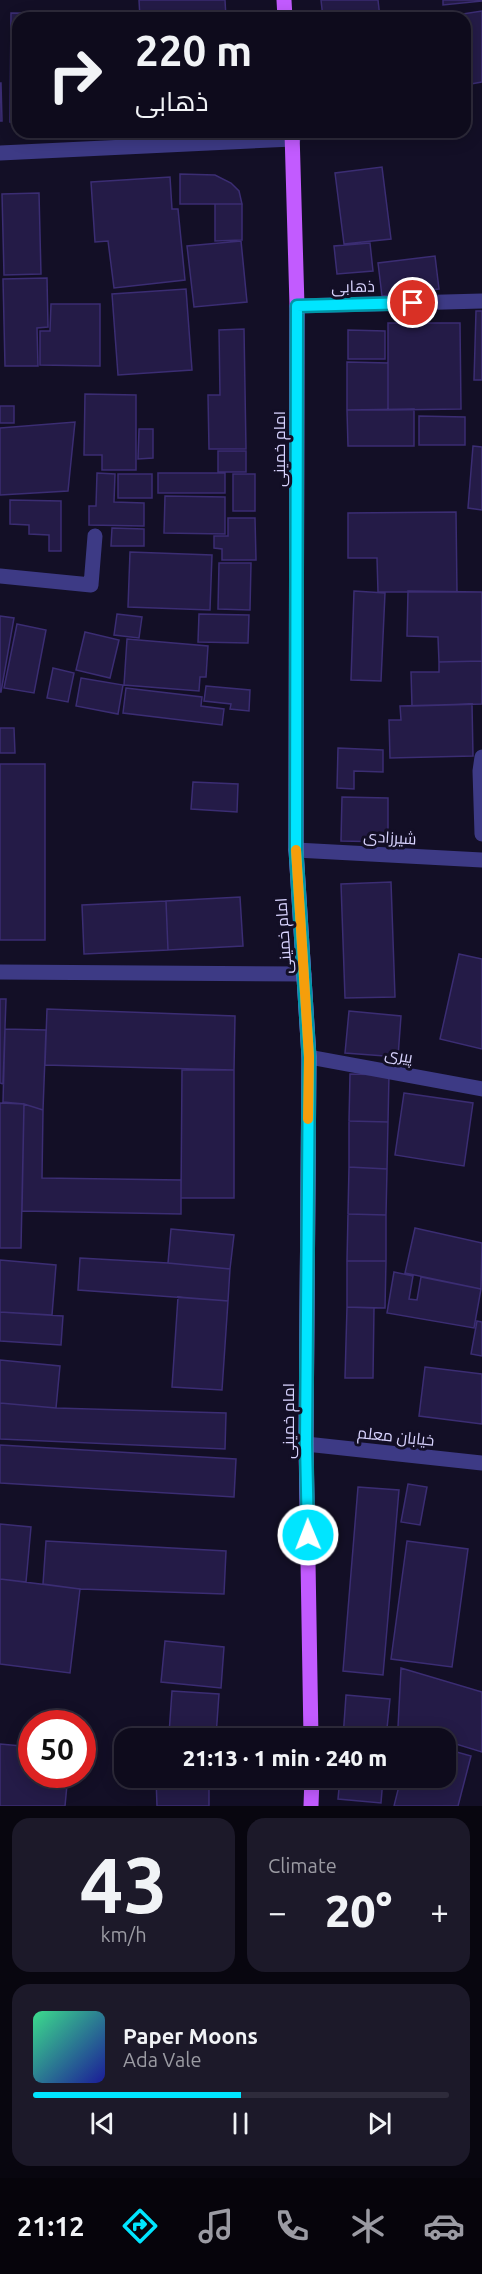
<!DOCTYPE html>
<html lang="en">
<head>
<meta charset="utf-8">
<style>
	:root { --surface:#0e0b1c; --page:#1c1929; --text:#f1f3f6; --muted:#9b9ba3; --line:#2e2b3b; --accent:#00e5ff }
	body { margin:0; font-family:Ubuntu,Cairo,sans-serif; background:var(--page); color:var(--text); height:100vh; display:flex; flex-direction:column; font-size:22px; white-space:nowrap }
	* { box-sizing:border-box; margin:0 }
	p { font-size:20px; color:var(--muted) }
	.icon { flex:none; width:33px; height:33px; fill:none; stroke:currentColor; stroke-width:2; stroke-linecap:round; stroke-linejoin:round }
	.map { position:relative; height:1806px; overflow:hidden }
	.sheet { display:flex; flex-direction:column; gap:12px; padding:12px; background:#08060f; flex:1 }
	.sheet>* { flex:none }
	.guide { position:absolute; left:12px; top:12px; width:459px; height:126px; border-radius:18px; box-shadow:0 3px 15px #0003,0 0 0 2px var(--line); background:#0e0b1c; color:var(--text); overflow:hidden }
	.speed { position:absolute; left:18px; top:1710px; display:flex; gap:12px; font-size:30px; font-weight:700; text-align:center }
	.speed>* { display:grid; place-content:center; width:78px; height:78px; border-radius:50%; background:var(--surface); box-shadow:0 3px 15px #0003,0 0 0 2px var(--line); line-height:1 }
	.speed .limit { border:9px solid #d22; background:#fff; color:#111 }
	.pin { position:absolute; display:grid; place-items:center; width:51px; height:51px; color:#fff; margin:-26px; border:3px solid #fff; border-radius:50%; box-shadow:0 2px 6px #0007 }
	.me { position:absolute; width:66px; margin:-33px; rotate:359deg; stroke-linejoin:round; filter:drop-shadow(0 0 4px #0008) }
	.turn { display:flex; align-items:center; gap:21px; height:126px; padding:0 24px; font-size:27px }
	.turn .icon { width:78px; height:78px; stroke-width:2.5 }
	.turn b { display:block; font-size:42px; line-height:51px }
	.big { font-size:45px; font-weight:800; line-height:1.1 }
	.sheet .widget { flex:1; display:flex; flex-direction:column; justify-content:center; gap:9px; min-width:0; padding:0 21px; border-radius:18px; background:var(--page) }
	.sheet .dial { align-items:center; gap:0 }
	.dial b { font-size:78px; line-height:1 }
	.song { display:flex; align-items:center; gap:18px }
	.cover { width:72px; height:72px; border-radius:9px; background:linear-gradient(135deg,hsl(150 70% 55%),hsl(240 70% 35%)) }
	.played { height:6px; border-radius:3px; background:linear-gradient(90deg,var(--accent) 50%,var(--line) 50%) }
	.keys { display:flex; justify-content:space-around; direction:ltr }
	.heat { display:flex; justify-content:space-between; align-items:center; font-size:33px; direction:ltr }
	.sheet .tiles { flex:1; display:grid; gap:12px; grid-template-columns:1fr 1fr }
	.widget:last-child { grid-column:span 2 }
	.trip { position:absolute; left:114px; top:1728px; width:342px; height:60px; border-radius:18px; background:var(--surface); box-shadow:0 3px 15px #0003,0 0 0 2px var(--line); font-weight:800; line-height:60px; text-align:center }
	.dock { display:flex; height:96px; justify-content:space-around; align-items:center; background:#06040b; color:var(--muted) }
	.dock .icon { width:42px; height:42px }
	.dock .active { color:var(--accent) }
	.dock b { font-size:27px; color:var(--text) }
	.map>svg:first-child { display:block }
	.building { fill:#241b47; stroke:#3b2d73; stroke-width:1.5 }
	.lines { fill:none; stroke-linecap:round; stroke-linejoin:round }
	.minor { stroke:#3d3a85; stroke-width:15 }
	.major { stroke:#c25bff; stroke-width:15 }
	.route-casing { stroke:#0095a6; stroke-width:15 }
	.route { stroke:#00e5ff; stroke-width:10 }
	.slow { stroke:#f59e0b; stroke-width:10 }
	.labels { text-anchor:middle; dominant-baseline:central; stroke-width:6; stroke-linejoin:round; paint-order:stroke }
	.street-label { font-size:16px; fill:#d9d4ff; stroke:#130f26 }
</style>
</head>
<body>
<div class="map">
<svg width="482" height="1806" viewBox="0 0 482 1806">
	<rect width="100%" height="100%" fill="#130f26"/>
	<path class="building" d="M139,0H225L226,18H140Z
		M321,0H378L380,18H323Z
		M443,0H482V1L443,5Z
		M482,11V82L465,85V18H437Z
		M11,13L124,14V18H18V122H10Z
		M0,83H1L2,121H0Z
		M382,167L391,239L344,244L335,173Z
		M180,174L215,175L231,183L239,191L242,204H180Z
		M170,177L172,209H178L185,280L114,288L108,241L95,242L91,182Z
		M39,193L41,274L4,275L2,194Z
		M215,204H242V240L215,241Z
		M241,241L247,302L194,307L187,246Z
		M370,243L373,271L337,274L334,246Z
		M435,256L439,289L382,296L378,263Z
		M47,278L48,327L37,328L38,366H5L3,279Z
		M186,289L192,370L118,375L112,294Z
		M51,304H100V366L40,365V331H50Z
		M476,311H482V380H474Z
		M388,323H460L461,409L388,410Z
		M244,329L246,449H209L208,395H220L219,330Z
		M348,330L385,331V359H348Z
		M347,362L388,363V410H347Z
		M85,394L136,395V470H102V455H84Z
		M0,406H14V423H0Z
		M414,409V446H348L347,410Z
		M419,416L465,417V445H419Z
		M75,422L68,491L0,495V428Z
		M139,429H153V458L138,459Z
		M473,446L482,447V510L468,508Z
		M218,451H246V472H218Z
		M97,473L115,474L114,502L144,503V526L89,525V506H96Z
		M158,473H225V493H158Z
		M118,474H152V498H118Z
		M233,474H255V511H233Z
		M165,496L225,497V534L164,533Z
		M10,500L61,501V551H49V535L29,534V525L10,524Z
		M456,512L457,592H378L377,558H348V513Z
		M228,518H255L256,560H222V549L214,548V536H228Z
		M112,528L144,529V546H111Z
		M130,552L212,555L210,610L128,607Z
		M219,563H251L250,610L218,609Z
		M354,591L385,593L381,681L351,680Z
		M408,591L482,592V661L439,662L438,637L407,636Z
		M117,614L142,617L139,638L114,635Z
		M199,614L249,615L248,643L198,642Z
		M0,616L14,618L1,692H0Z
		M17,624L46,630L34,693L4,688Z
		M85,632L119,640L110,678L76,670Z
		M127,639L208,646L206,677H200L199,691L124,685Z
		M482,661V704L412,706L411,672H439V662Z
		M53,668L74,673L68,702L47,698Z
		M81,678L123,685L118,714L76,706Z
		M206,686L250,690L249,711L230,709L231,704L204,701Z
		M126,688L202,697L201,706L224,709L222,725L123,713Z
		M472,704L473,756L390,758L389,720H401L400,706Z
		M0,728H14L15,753H0Z
		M338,748L383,750V772L354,771V789L337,788Z
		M0,764H45V940H0Z
		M193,782L238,784L237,812L191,809Z
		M342,797L388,798V842L341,841Z
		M391,882L395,997L345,998L341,884Z
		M240,897L243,946L168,950L166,901Z
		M166,901L168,950L84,954L82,905Z
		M459,954L482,959V1049L440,1039Z
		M0,999H6L3,1084L0,1083Z
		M47,1009L235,1016L234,1070L45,1065Z
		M349,1011L401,1016L398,1057L345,1053Z
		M5,1029L46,1030L43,1110L24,1104L3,1102Z
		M182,1070H234V1198H181Z
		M350,1074L389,1075L388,1122L349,1121Z
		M404,1093L473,1103L464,1166L395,1155Z
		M0,1103L24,1104L21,1248H0Z
		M24,1104L43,1110L42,1178L181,1180V1214L22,1211Z
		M349,1121L388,1122L387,1169L349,1167Z
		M349,1167L387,1169L386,1215L348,1214Z
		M348,1214L386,1215V1261H347Z
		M415,1228L482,1243L481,1289L405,1273Z
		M171,1229L234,1235L230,1269L168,1263Z
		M80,1258L168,1263L230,1269L228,1301L78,1290Z
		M0,1260L56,1265L52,1315L0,1312Z
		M347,1261H386L385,1308L347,1307Z
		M394,1272L413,1276L409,1299L417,1300L421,1277L481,1289L474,1328L387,1313Z
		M178,1297L228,1301L222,1390L172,1387Z
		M347,1307L374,1308L373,1378H345Z
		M0,1312L63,1316L61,1345L0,1341Z
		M477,1321L482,1322V1356L471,1354Z
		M0,1360L60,1366L56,1408L0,1403Z
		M425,1367L482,1374V1424L419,1416Z
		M0,1403L56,1408L226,1413L225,1449L0,1439Z
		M0,1445L236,1459L234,1497L0,1483Z
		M408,1484L427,1487L420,1525L401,1522Z
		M358,1487L399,1490L383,1675L343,1671Z
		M0,1524L31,1527L26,1582L0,1579Z
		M46,1541L226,1551L224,1594L80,1589L43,1584Z
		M407,1541L468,1549L452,1667L391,1659Z
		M0,1579L80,1589L70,1673L0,1664Z
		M165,1641L224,1647L221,1688L161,1682Z
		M401,1668L482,1692V1752L446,1741V1738H436L398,1727Z
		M172,1691L219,1694L216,1736L169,1734Z
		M346,1695L390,1699L386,1738H343Z
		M0,1744L32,1747V1774H68L65,1806H0Z
		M446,1749L471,1756L458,1806H394L401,1778H446Z
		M156,1778H209V1806H157Z
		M340,1778H383L381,1803L338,1799Z"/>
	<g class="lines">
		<path class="minor" d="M0,153L293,139
			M297,306L482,301
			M0,576L91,585L95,536
			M482,757L480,771L482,834
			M296,850L482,860
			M0,972L304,974
			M309,1057L482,1089
			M306,1444L482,1463"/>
		<path class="major" d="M284,0L285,18
			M292,132L297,306L296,850L309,1057L306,1444L311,1738
			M311,1806L312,1778"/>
	</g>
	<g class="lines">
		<g class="route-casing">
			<path id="route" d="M308,1535L306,1444L309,1057L296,850L297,306L413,303"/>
		</g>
		<use href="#route" class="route"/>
		<path class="slow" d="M296,850L309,1057L308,1119"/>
	</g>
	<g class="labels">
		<g class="street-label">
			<text transform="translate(353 286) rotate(-1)">ذهابی</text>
			<text transform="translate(279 449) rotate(-90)">امام خمینی</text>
			<text transform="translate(390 837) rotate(3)">شیرزادی</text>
			<text transform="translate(283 936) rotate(-94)">امام خمینی</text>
			<text transform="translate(399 1055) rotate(10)">پیری</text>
			<text transform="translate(288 1421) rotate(-90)">امام خمینی</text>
			<text transform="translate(396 1436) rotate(6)">خیابان معلم</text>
		</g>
	</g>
</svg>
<div class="speed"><div class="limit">50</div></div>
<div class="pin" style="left:413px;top:303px;background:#d93025"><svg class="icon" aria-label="arrive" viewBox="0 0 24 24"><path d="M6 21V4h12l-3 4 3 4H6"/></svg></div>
<svg class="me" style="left:308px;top:1535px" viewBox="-20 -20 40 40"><circle r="17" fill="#00e5ff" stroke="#fff" stroke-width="3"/><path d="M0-11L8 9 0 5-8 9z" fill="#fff"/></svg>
<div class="trip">21:13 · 1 min · 240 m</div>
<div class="guide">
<div class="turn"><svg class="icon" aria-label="right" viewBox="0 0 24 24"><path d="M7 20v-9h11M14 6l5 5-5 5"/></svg><div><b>220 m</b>ذهابی</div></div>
</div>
</div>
<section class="sheet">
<div class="tiles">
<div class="widget dial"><b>43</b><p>km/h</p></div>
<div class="widget"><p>Climate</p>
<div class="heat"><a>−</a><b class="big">20°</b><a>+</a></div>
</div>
<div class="widget">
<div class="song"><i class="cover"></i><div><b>Paper Moons</b><p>Ada Vale</p></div></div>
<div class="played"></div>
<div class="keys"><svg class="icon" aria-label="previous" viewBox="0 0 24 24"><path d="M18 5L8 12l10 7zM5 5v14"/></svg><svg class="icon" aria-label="pause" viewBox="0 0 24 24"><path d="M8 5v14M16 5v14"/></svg><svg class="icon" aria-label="next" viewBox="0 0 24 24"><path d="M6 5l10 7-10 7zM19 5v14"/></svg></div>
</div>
</div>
</section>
<nav class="dock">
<b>21:12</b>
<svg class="icon active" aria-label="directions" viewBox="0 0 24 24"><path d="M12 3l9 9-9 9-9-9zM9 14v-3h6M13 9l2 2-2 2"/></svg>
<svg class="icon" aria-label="music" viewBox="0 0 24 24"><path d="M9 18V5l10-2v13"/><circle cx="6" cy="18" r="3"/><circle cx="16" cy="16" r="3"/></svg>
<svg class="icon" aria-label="phone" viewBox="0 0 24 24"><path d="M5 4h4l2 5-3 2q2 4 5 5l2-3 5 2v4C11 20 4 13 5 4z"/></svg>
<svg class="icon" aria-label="climate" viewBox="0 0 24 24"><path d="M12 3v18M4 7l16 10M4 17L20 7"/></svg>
<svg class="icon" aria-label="car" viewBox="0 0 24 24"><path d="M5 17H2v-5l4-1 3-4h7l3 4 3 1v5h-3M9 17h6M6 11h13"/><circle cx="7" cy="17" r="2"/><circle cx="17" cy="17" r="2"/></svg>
</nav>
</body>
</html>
